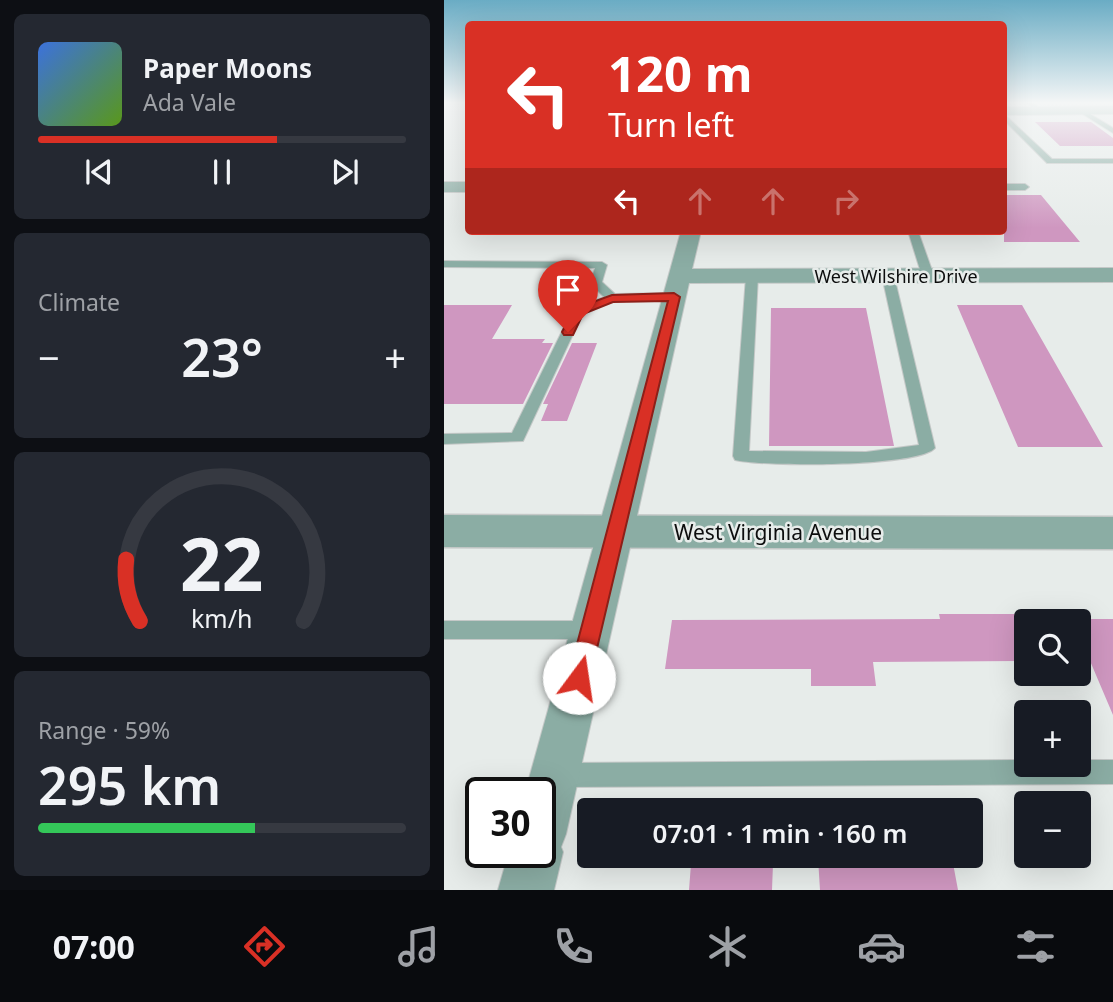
<!DOCTYPE html>
<html lang="en">
<head>
<meta charset="utf-8">
<style>
	:root { --surface:#171b24; --page:#242831; --text:#f1f3f6; --muted:#9ea1a6; --line:#363941; --accent:#d93025 }
	body { margin:0; font-family:"Noto Sans",sans-serif; background:var(--page); color:var(--text); height:100vh; display:flex; flex-direction:column; font-size:26px; white-space:nowrap }
	* { box-sizing:border-box; margin:0 }
	p { font-size:23px; color:var(--muted) }
	.icon { flex:none; width:38px; height:38px; fill:none; stroke:currentColor; stroke-width:2; stroke-linecap:round; stroke-linejoin:round }
	.map { position:relative; flex:1; overflow:hidden }
	.panel { display:flex; flex-direction:column; gap:14px; padding:14px; background:#0d0f14; width:444px }
	.panel>* { flex:none }
	.hud { position:absolute; left:21px; top:21px; width:542px; height:214px; border-radius:7px; box-shadow:0 7px 28px #0002; background:#d93025; color:#fff; overflow:hidden }
	.controls { position:absolute; left:570px; top:609px; display:grid; gap:14px }
	.controls a { display:grid; place-items:center; width:77px; height:77px; border-radius:7px; background:var(--surface); box-shadow:0 7px 28px #0002; font-size:35px }
	.speed { position:absolute; left:21px; top:777px; display:flex; gap:14px; font-size:35px; font-weight:700; text-align:center }
	.speed>* { display:grid; place-content:center; width:91px; height:91px; border-radius:50%; background:var(--surface); box-shadow:0 7px 28px #0002; line-height:1 }
	.speed .limit { border:4px solid #111; border-radius:10px; background:#fff; color:#111 }
	.pin { position:absolute; display:grid; place-items:center; width:60px; height:60px; color:#fff; margin:-72px -30px; border-radius:50% 50% 50% 0; rotate:-45deg; box-shadow:0 0 7px #0007 }
	.pin .icon { rotate:45deg }
	.me { position:absolute; width:77px; margin:-38px; rotate:14deg; stroke-linejoin:round; filter:drop-shadow(0 0 5px #0008) }
	.turn { display:flex; align-items:center; gap:24px; height:147px; padding:0 28px; font-size:32px }
	.turn .icon { width:91px; height:91px; stroke-width:2.5 }
	.turn b { display:block; font-size:49px; line-height:60px }
	.lanes { display:flex; align-items:center; height:66px; padding:0 28px; background:#0003; justify-content:center; gap:35px; direction:ltr }
	.lanes .off { opacity:.35 }
	.big { font-size:52px; font-weight:600; line-height:1.1 }
	.panel .card { flex:1; display:flex; flex-direction:column; justify-content:center; gap:10px; min-width:0; padding:0 24px; border-radius:10px; background:var(--page) }
	.panel .dial { align-items:center; gap:0 }
	.dial svg { height:182px; overflow:visible; fill:none; stroke:var(--line); stroke-width:7; stroke-linecap:round; text-anchor:middle }
	.dial text { fill:var(--text); stroke:none }
	.song { display:flex; align-items:center; gap:21px }
	.cover { width:84px; height:84px; border-radius:10px; background:linear-gradient(135deg,hsl(220 70% 55%),hsl(90 70% 35%)) }
	.played { height:7px; border-radius:4px; background:linear-gradient(90deg,var(--accent) 65%,var(--line) 65%) }
	.keys { display:flex; justify-content:space-around; direction:ltr }
	.heat { display:flex; justify-content:space-between; align-items:center; font-size:38px; direction:ltr }
	.charge { height:10px; border-radius:5px; background:linear-gradient(90deg,#34c759 59%,var(--line) 0) }
	.trip { position:absolute; left:133px; top:798px; width:406px; height:70px; border-radius:7px; background:var(--surface); box-shadow:0 7px 28px #0002; font-weight:600; line-height:70px; text-align:center }
	.menu { display:flex; height:112px; justify-content:space-around; align-items:center; background:#090b0e; color:var(--muted) }
	.menu .icon { width:49px; height:49px }
	.menu .current { color:var(--accent) }
	.menu b { font-size:32px; color:var(--text) }
	main { display:flex; flex:1; min-height:0 }
	.map>svg:first-child { display:block }
	.building { fill:#cf97c0 }
	.lines { fill:none; stroke-linecap:round; stroke-linejoin:round }
	.service-casing { stroke:#c4c8c7; stroke-width:2 }
	.minor-casing { stroke:#c4c8c7; stroke-width:2 }
	.tertiary-casing { stroke:#c4c8c7; stroke-width:3 }
	.service { fill:#8bada4; fill-rule:evenodd }
	.minor { fill:#8bada4; fill-rule:evenodd }
	.tertiary { fill:#8bada4; fill-rule:evenodd }
	.route { fill:#d93025; stroke:#8d1f18; stroke-width:2 }
	.labels { text-anchor:middle; dominant-baseline:central; stroke-width:5; stroke-linejoin:round; paint-order:stroke }
	.far-street-label { font-size:18px; fill:#0c0d0d; stroke:#e7ecea }
	.street-label { font-size:21px; fill:#0c0d0d; stroke:#e7ecea }
</style>
</head>
<body>
<main>
<section class="panel">
<div class="card">
<div class="song"><i class="cover"></i><div><b>Paper Moons</b><p>Ada Vale</p></div></div>
<div class="played"></div>
<div class="keys"><svg class="icon" aria-label="previous" viewBox="0 0 24 24"><path d="M18 5L8 12l10 7zM5 5v14"/></svg><svg class="icon" aria-label="pause" viewBox="0 0 24 24"><path d="M8 5v14M16 5v14"/></svg><svg class="icon" aria-label="next" viewBox="0 0 24 24"><path d="M6 5l10 7-10 7zM19 5v14"/></svg></div>
</div>
<div class="card"><p>Climate</p>
<div class="heat"><a>−</a><b class="big">23°</b><a>+</a></div>
</div>
<div class="card dial"><svg viewBox="0 0 100 80">
<path d="M14 69A42 42 0 1 1 86 69"/>
<path d="M14 69A42 42 0 0 1 8 42" stroke="#d93025"/>
<text x="50" y="56" font-size="32" font-weight="700">22</text>
<text x="50" y="72" font-size="11">km/h</text>
</svg></div>
<div class="card"><p>Range · 59%</p><b class="big">295 km</b><div class="charge"></div></div>
</section>
<div class="map">
<svg width="669" height="890" viewBox="0 0 669 890">
	<rect width="100%" height="100%" fill="#e7ecea"/>
	<path class="building" d="M591,122H647L669,138V146H616Z
		M560,195H597L636,242H560Z
		M0,305H68L48,339H101L98,343H109L79,404H0Z
		M513,305H578L659,447H574Z
		M327,308H422L450,446H325Z
		M128,343H153L123,421H97L104,404H99Z
		M495,614H583V661L429,662L432,686H367V669H221L228,620L496,619Z
		M629,619H669V715L635,635V621Z
		M374,858H508L514,890H376Z
		M247,864H329L328,890H245Z"/>
	<g class="lines">
		<g class="service-casing">
			<path id="service" d="M583,103H590L597,110L592,111Z
				M634,109H638L669,128V133L634,111Z
				M560,114L608,159H669V163H603L560,120Z
				M560,184H581L585,187L581,190H560Z
				M464,231H474L490,276L488,278L478,276Z
				M0,261L158,262L163,265L158,282L171,294L231,293L237,297L231,301H170L139,313L79,441L0,444V434L68,433L128,311L160,297L146,283L151,268L0,267Z
				M444,273L450,276L491,448C474,467 319,467 291,460L289,456L302,276L308,273L314,276L305,451L422,452L475,445L438,276Z
				M0,621H145L152,624L155,630L152,636L145,639H0Z
				M583,760V765H635V760H669V784L114,787L105,784L102,775L105,766L114,763Z"/>
		</g>
		<g class="minor-casing">
			<path id="minor" d="M669,106V114L560,115V107Z
				M0,182H24V192H0Z
				M237,231H257L248,269L669,268V282L245,283L122,834L117,847L119,852L110,890H54L65,852H96V793H81Z"/>
		</g>
		<g class="tertiary-casing">
			<path id="tertiary" d="M0,515L669,517V549L0,547Z"/>
		</g>
		<use href="#service" class="service"/>
		<use href="#minor" class="minor"/>
		<use href="#tertiary" class="tertiary"/>
	</g>
	<linearGradient id="sky" x2="0" y2="1"><stop stop-color="#6aacc4"/><stop offset="0.45" stop-color="#f4f6f6"/><stop offset="1" stop-color="#f4f6f6" stop-opacity="0"/></linearGradient>
	<rect width="669" height="228" fill="url(#sky)"/>
	<path class="route" d="M230,293L236,297L146,678L143,686L135,689L127,686L124,678L224,301L169,302L139,314L129,335H120L118,332L130,309L168,295Z"/>
	<g class="labels">
		<g class="far-street-label">
			<text x="452" y="276">West Wilshire Drive</text>
		</g>
		<g class="street-label">
			<text x="334" y="532">West Virginia Avenue</text>
		</g>
	</g>
</svg>
<div class="controls">
<a><svg class="icon" aria-label="search" viewBox="0 0 24 24"><circle cx="10" cy="10" r="6"/><path d="M15 15l6 6"/></svg></a>
<a>+</a>
<a>−</a>
</div>
<div class="speed"><div class="limit">30</div></div>
<div class="pin" style="left:124px;top:332px;background:#d93025"><svg class="icon" aria-label="arrive" viewBox="0 0 24 24"><path d="M6 21V4h12l-3 4 3 4H6"/></svg></div>
<svg class="me" style="left:135px;top:678px" viewBox="-20 -20 40 40"><circle r="19" fill="#fff"/><path d="M0-13L10 11 0 6-10 11z" fill="#d93025"/></svg>
<div class="trip">07:01 · 1 min · 160 m</div>
<div class="hud">
<div class="turn"><svg class="icon" aria-label="left" viewBox="0 0 24 24"><path d="M17 20v-9H6M10 6l-5 5 5 5"/></svg><div><b>120 m</b>Turn left</div></div>
<div class="lanes"><svg class="icon" aria-label="left" viewBox="0 0 24 24"><path d="M17 20v-9H6M10 6l-5 5 5 5"/></svg><svg class="icon off" aria-label="ahead" viewBox="0 0 24 24"><path d="M12 20V5M6 11l6-6 6 6"/></svg><svg class="icon off" aria-label="ahead" viewBox="0 0 24 24"><path d="M12 20V5M6 11l6-6 6 6"/></svg><svg class="icon off" aria-label="right" viewBox="0 0 24 24"><path d="M7 20v-9h11M14 6l5 5-5 5"/></svg></div>
</div>
</div>
</main>
<nav class="menu">
<b>07:00</b>
<svg class="icon current" aria-label="directions" viewBox="0 0 24 24"><path d="M12 3l9 9-9 9-9-9zM9 14v-3h6M13 9l2 2-2 2"/></svg>
<svg class="icon" aria-label="music" viewBox="0 0 24 24"><path d="M9 18V5l10-2v13"/><circle cx="6" cy="18" r="3"/><circle cx="16" cy="16" r="3"/></svg>
<svg class="icon" aria-label="phone" viewBox="0 0 24 24"><path d="M5 4h4l2 5-3 2q2 4 5 5l2-3 5 2v4C11 20 4 13 5 4z"/></svg>
<svg class="icon" aria-label="climate" viewBox="0 0 24 24"><path d="M12 3v18M4 7l16 10M4 17L20 7"/></svg>
<svg class="icon" aria-label="car" viewBox="0 0 24 24"><path d="M5 17H2v-5l4-1 3-4h7l3 4 3 1v5h-3M9 17h6M6 11h13"/><circle cx="7" cy="17" r="2"/><circle cx="17" cy="17" r="2"/></svg>
<svg class="icon" aria-label="filters" viewBox="0 0 24 24"><path d="M4 7h16M4 17h16"/><circle cx="9" cy="7" r="2"/><circle cx="15" cy="17" r="2"/></svg>
</nav>
</body>
</html>
